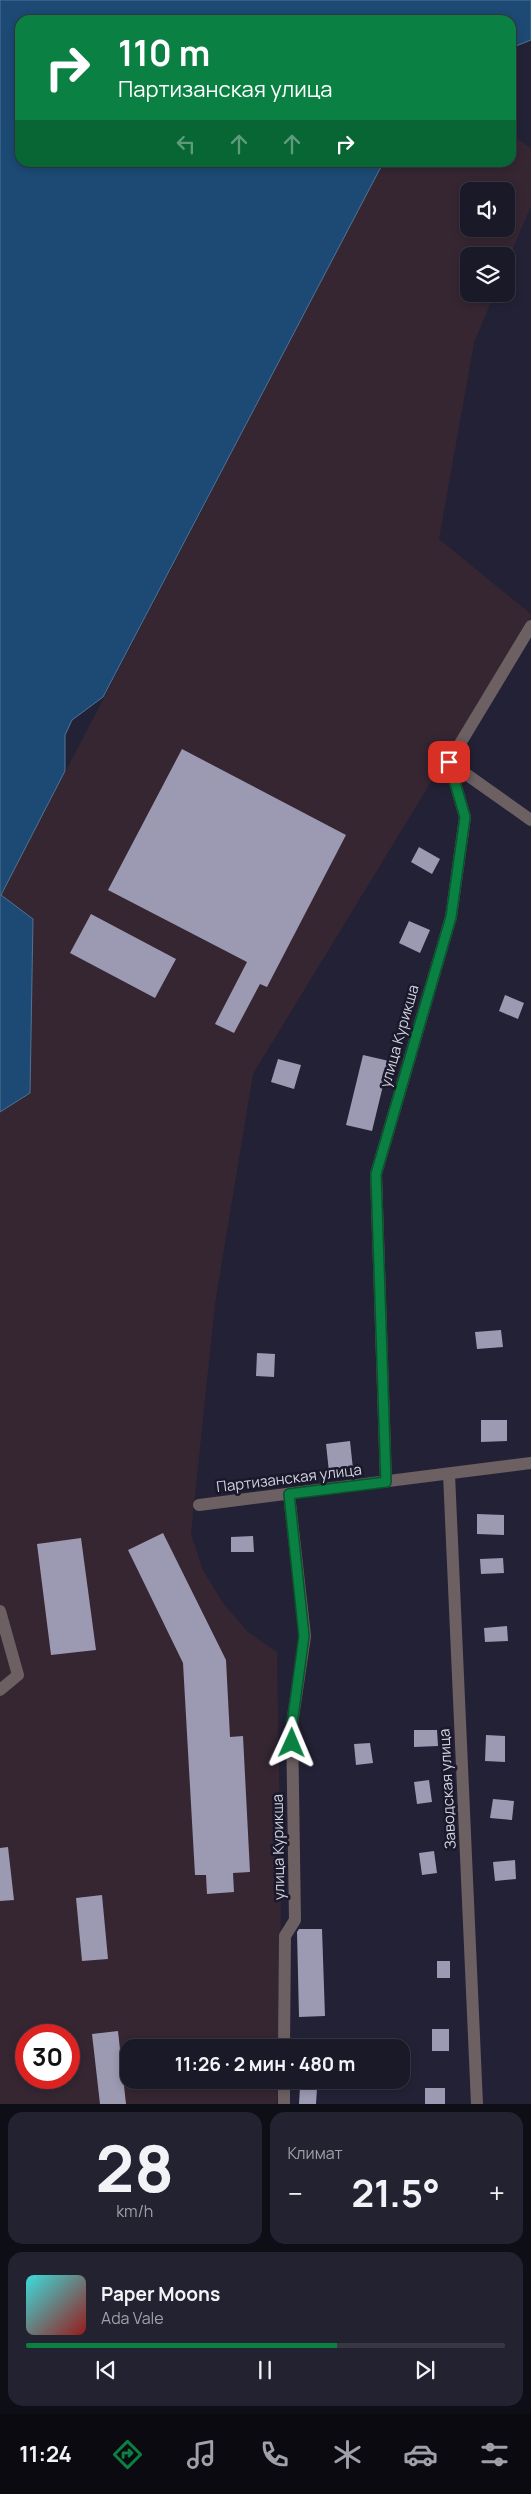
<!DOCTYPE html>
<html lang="ru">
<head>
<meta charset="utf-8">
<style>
	:root { --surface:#1a1928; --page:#232230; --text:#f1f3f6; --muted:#9fa0a8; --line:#383845; --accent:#0b8043 }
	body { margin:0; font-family:Manrope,sans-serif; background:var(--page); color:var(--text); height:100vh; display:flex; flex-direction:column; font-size:19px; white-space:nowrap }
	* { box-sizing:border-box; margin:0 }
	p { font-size:16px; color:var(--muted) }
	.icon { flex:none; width:28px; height:28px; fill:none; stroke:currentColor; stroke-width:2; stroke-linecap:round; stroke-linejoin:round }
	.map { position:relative; height:2104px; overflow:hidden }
	.panel { display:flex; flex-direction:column; gap:8px; padding:8px; background:#0e0e16; flex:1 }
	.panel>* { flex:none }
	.top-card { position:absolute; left:15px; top:15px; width:501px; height:152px; border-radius:15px; box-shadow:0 2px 8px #0003,0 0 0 1px var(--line); background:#0b8043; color:#fff; overflow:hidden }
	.fabs { position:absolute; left:460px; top:182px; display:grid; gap:10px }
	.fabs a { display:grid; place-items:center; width:55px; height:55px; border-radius:10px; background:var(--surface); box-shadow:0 2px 8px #0003,0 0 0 1px var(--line); font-size:25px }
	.speed { position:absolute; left:15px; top:2024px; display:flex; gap:10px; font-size:25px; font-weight:700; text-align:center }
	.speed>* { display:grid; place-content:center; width:65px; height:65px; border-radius:50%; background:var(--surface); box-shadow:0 2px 8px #0003,0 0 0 1px var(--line); line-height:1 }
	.speed .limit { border:8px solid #d22; background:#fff; color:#111 }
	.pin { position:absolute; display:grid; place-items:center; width:42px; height:42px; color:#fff; margin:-21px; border-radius:10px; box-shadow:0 2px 8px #0006 }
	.me { position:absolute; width:55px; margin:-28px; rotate:1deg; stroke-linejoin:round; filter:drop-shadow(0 0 4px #0008) }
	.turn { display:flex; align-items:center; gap:18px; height:105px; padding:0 20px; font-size:22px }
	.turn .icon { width:65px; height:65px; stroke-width:2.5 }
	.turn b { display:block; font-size:35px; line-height:42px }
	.lanes { display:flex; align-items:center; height:48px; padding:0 20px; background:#0003; justify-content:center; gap:25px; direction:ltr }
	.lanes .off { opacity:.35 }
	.big { font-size:38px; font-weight:700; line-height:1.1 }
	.panel .widget { flex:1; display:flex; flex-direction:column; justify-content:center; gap:8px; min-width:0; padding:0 18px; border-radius:15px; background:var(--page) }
	.panel .dial { align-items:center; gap:0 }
	.dial b { font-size:65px; line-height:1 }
	.song { display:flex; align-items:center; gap:15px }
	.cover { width:60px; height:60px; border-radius:8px; background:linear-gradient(135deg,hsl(180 70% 55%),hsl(0 70% 35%)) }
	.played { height:5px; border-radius:2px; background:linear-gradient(90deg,var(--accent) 65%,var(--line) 65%) }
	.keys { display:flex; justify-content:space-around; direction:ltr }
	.heat { display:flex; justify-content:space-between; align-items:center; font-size:28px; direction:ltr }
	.panel .tiles { flex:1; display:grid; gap:8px; grid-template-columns:1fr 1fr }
	.widget:last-child { grid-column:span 2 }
	.trip { position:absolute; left:120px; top:2039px; width:290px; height:50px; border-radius:15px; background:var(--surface); box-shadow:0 2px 8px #0003,0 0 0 1px var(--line); font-weight:700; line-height:50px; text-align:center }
	.menu { display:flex; height:80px; justify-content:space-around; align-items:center; background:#0a0a10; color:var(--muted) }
	.menu .icon { width:35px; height:35px }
	.menu .current { color:var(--accent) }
	.menu b { font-size:22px; color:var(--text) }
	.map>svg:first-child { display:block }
	.industrial { fill:#352632; fill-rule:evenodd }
	.water { fill:#1c4a74; stroke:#537394 }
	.building { fill:#9c99b2 }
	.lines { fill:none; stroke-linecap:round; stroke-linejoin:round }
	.minor { stroke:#6d6063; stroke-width:12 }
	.route-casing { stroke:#07532c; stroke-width:12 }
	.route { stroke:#0b8043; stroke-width:9 }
	.labels { text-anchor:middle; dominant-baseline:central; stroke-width:5; stroke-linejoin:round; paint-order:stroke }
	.street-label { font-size:15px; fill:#d3d2df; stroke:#1a182b }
</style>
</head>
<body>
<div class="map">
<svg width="531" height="2104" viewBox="0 0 531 2104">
	<rect width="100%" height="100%" fill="#232135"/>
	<path class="industrial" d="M511,135L531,148V206L506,265V256H469V294H494L474,343L439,539L531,614V618L253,1074L215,1304L191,1534L203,1570L223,1603L248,1632L277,1652L281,1885L280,2047L129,2048V2080H279L277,2102L276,2104H0V1112L30,1093L33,920L1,895L383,163L511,162ZM469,191H506V229H469ZM26,2035H69V2078H26Z"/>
	<path class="water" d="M0,0H531V40L511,48V20H20V162L383,163L103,697L72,720L65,735V771L1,895L33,919L30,1093L0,1112Z"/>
	<path class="building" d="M182,749L346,835L267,987L260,984L234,1033L215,1024L247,962L108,890Z
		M419,847L440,859L432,874L411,862Z
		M91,914L176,959L155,998L70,953Z
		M409,921L430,930L420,953L399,943Z
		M505,995L524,1003L518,1019L499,1011Z
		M363,1055L389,1061L372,1131L346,1125Z
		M278,1059L301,1065L294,1089L271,1082Z
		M501,1330L503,1347L477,1349L475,1332Z
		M257,1353L275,1354L274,1377L256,1376Z
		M481,1420H507V1441L481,1442Z
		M350,1441L353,1469L329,1472L326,1444Z
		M477,1514L504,1515V1535L477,1534Z
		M163,1533L226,1660L230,1737L243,1736L250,1872L233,1873L234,1892L207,1894L206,1875H195L183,1663L128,1550Z
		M253,1536L254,1552H231V1537Z
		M81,1538L96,1650L51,1655L37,1544Z
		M503,1558L504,1573L481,1574L480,1559Z
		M507,1626L508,1641L485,1642L484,1628Z
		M414,1730H437L438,1746L414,1747Z
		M486,1735L505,1736V1762L485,1761Z
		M370,1743L373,1763L356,1765L354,1744Z
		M429,1780L432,1802L417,1804L414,1782Z
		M493,1799L514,1801L512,1820L490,1818Z
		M8,1847L14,1900L0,1901V1848Z
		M434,1851L437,1873L422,1875L419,1853Z
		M515,1860L516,1879L495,1881L493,1862Z
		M102,1895L108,1959L82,1961L76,1898Z
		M299,1929H322L325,2016L299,2017L297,1932Z
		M437,1961H450V1978H437Z
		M432,2029H449V2051H432Z
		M118,2031L126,2104H100L92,2034Z
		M300,2087L317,2088L316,2104H299Z
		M425,2088H445V2104H425Z"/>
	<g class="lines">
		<path class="minor" d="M449,762L531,820
			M449,1474L477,2104
			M386,1482L376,1174L451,917L465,817L449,762L531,626
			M199,1505L531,1463
			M0,1611L18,1675L0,1690
			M284,2048L285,1936L295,1920L292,1724L305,1636L289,1494
			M284,2104V2080"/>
	</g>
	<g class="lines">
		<g class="route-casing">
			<path id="route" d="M292,1743V1724L304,1636L289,1494L386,1482L376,1174L451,917L465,817L449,762"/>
		</g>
		<use href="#route" class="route"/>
	</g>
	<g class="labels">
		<g class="street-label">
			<text transform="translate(399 1036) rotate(-74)">улица Курикша</text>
			<text transform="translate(289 1478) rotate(-7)">Партизанская улица</text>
			<text transform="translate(447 1789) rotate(-93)">Заводская улица</text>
			<text transform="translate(278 1847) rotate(-91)">улица Курикша</text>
		</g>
	</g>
</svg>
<div class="fabs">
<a><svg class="icon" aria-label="sound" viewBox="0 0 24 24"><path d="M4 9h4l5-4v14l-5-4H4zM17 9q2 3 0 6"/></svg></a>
<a><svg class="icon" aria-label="layers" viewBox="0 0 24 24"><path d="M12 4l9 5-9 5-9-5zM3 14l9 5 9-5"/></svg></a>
</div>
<div class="speed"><div class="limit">30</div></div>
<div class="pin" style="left:449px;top:762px;background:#d93025"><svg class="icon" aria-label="arrive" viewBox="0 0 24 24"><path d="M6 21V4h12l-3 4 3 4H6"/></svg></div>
<svg class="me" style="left:292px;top:1743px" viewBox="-20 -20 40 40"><path d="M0-17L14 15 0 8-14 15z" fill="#0b8043" stroke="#fff" stroke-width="4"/></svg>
<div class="trip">11:26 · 2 мин · 480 m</div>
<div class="top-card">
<div class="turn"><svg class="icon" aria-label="right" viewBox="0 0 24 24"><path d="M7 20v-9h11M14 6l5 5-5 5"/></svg><div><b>110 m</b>Партизанская улица</div></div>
<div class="lanes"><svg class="icon off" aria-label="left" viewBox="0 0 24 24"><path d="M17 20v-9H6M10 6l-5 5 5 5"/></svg><svg class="icon off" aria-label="ahead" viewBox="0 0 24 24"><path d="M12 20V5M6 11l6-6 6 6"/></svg><svg class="icon off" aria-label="ahead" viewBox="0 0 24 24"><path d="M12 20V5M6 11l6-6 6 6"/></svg><svg class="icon" aria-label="right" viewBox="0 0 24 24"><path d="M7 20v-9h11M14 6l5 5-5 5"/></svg></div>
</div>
</div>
<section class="panel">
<div class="tiles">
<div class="widget dial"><b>28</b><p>km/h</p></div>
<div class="widget"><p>Климат</p>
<div class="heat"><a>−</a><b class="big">21.5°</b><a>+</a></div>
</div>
<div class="widget">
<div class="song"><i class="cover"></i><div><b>Paper Moons</b><p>Ada Vale</p></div></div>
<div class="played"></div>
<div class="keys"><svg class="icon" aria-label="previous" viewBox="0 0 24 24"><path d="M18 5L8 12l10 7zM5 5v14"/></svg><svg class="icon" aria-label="pause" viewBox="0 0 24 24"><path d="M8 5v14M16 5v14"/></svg><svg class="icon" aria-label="next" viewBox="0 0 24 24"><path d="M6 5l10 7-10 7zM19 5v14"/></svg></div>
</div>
</div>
</section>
<nav class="menu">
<b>11:24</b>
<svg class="icon current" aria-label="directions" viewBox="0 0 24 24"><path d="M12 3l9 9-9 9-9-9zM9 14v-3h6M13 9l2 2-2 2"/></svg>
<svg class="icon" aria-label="music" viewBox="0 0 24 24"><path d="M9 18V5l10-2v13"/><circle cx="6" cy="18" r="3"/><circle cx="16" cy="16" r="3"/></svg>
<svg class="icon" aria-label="phone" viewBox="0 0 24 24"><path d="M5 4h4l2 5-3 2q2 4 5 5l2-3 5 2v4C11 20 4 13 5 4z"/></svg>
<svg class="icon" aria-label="climate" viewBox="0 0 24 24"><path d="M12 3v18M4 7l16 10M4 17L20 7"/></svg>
<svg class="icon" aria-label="car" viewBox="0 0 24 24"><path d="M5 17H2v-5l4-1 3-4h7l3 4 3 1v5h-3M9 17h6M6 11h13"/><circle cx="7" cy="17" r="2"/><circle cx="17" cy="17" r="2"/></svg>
<svg class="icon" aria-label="filters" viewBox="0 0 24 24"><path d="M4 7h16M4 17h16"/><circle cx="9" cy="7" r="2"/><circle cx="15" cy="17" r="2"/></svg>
</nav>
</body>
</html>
